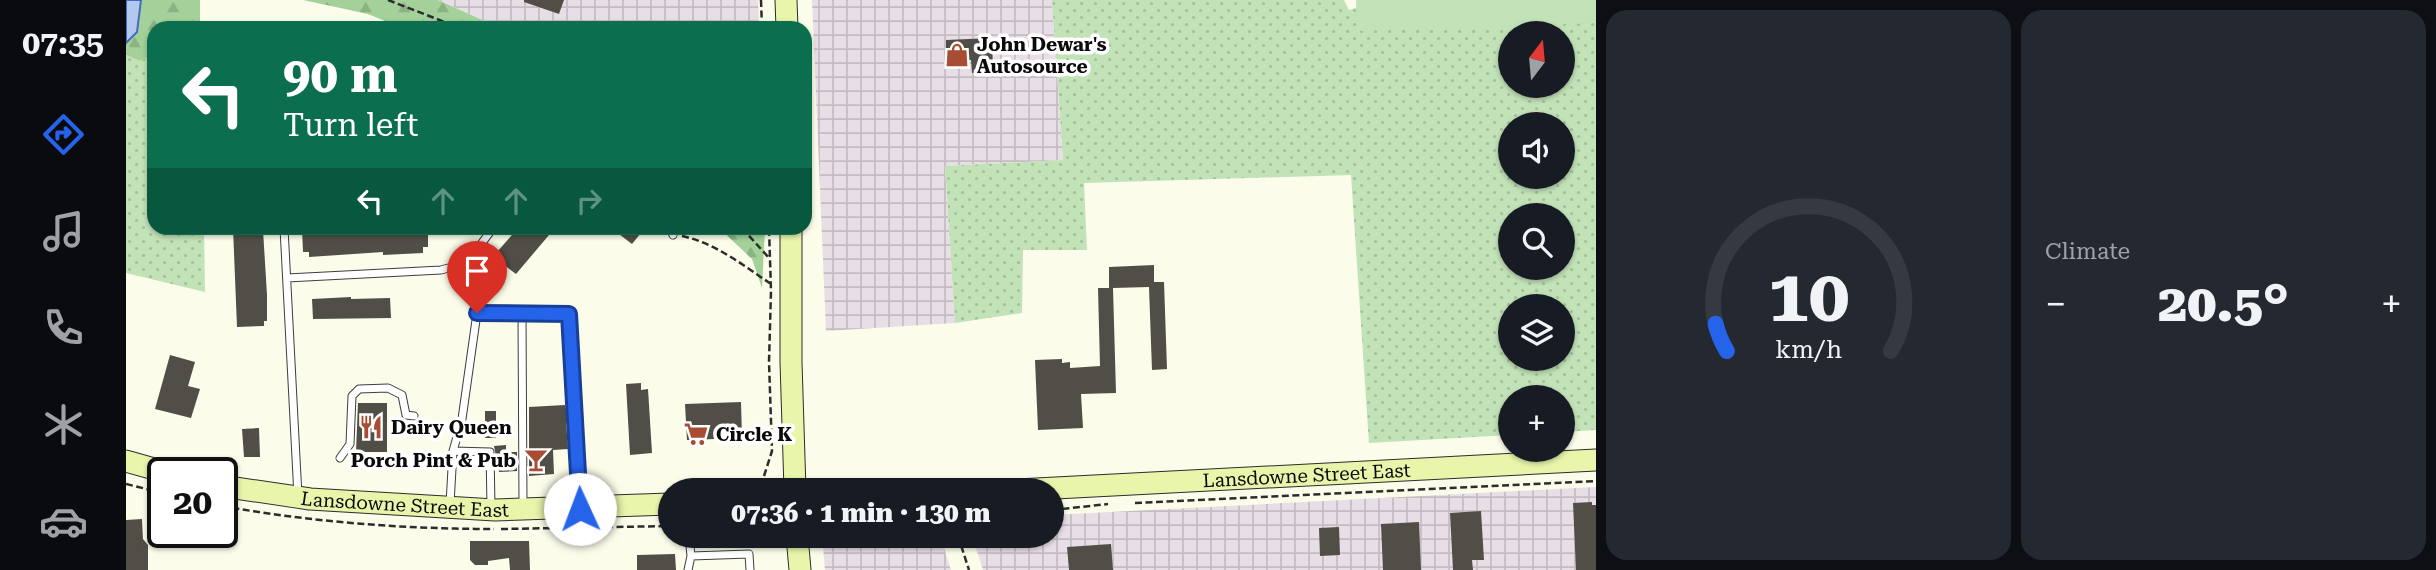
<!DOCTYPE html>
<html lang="en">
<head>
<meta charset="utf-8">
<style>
	:root { --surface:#171b24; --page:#242831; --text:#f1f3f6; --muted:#9ea1a6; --line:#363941; --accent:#2563eb }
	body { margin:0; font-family:"Roboto Serif",serif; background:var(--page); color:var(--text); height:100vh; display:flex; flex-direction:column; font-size:26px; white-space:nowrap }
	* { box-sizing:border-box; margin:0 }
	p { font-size:23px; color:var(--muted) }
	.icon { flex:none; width:38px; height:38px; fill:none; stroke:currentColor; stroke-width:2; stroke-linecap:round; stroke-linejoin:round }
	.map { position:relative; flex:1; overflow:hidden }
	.side { display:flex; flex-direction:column; gap:10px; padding:10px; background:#0d0f14; width:840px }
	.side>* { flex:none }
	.banner { position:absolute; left:21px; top:21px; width:665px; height:214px; border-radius:21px; box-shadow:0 2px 5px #0004; background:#0b6e4f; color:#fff; overflow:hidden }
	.needle { width:46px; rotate:16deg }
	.buttons { position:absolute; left:1372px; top:21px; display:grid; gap:14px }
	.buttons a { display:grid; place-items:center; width:77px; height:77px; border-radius:50%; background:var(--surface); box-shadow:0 2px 5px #0004; font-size:35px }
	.speed { position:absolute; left:21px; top:457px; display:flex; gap:14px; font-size:35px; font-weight:700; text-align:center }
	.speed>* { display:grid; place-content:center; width:91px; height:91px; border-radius:50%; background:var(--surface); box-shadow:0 2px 5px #0004; line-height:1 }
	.speed .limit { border:4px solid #111; border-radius:10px; background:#fff; color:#111 }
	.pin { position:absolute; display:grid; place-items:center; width:60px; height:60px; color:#fff; margin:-72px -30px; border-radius:50% 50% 50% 0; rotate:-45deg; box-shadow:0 0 7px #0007 }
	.pin .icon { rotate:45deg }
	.me { position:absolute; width:77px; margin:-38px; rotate:358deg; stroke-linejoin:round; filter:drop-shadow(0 0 5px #0008) }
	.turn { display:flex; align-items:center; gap:24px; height:147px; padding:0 21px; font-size:32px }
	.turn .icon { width:91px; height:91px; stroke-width:2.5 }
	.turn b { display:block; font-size:49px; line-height:60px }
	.lanes { display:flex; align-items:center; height:66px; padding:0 21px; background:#0003; justify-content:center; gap:35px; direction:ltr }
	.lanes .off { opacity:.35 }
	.big { font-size:52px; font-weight:800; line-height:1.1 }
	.side .tile { flex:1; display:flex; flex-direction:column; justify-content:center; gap:10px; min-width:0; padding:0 24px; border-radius:21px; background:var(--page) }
	.side .dial { align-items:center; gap:0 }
	.dial svg { height:182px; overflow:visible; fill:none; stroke:var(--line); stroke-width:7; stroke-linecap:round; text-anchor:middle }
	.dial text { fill:var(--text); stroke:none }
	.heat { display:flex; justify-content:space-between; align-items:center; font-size:38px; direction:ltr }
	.side .tiles { flex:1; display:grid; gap:10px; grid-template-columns:repeat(2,1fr) }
	.trip { position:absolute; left:532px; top:478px; width:406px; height:70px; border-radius:35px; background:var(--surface); box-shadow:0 2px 5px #0004; font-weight:800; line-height:70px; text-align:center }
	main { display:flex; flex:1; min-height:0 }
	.tabs { display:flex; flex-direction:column; width:126px; justify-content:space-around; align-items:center; background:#090b0e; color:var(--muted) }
	.tabs .icon { width:49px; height:49px }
	.tabs .on { color:var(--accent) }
	.tabs b { font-size:32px; color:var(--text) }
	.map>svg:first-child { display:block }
	.industrial { fill:url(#industrial-grid) }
	.grass { fill:url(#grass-dots); fill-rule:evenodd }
	.forest { fill:url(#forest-firs) }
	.park { fill:#c2e2b7 }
	.water { fill:#b4c8ee; stroke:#446cbc; stroke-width:2 }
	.building { fill:#514e47 }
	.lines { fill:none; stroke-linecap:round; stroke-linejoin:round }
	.service-casing { stroke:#3d3d3d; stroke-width:9 }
	.secondary-casing { stroke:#2c2c2c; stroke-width:23 }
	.path { stroke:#2c2c2c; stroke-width:2.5; stroke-dasharray:7 3.5; stroke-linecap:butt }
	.service { stroke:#fff; stroke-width:7 }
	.secondary { stroke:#e9f5ab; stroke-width:21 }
	.route-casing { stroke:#184099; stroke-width:18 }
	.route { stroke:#2563eb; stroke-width:12 }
	.labels { text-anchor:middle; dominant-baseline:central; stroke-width:7; stroke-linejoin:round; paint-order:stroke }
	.poi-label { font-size:19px; font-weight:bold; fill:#0a0a0a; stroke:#fff; text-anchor:start }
	.street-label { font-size:19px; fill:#0a0a0a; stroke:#fff }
</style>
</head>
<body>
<main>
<nav class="tabs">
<b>07:35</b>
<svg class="icon on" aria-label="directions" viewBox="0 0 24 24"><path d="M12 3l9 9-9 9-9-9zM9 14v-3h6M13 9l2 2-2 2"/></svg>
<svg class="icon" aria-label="music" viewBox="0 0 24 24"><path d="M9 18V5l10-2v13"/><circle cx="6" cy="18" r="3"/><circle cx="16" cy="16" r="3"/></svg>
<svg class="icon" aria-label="phone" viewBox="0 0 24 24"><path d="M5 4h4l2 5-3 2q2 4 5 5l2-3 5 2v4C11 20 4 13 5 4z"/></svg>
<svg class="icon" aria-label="climate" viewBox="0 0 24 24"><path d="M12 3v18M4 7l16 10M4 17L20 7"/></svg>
<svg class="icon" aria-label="car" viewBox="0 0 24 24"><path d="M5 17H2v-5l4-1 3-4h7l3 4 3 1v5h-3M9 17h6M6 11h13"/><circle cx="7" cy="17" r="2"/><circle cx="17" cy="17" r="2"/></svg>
</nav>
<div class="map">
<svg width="1470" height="570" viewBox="0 0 1470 570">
	<defs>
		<pattern id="industrial-grid" width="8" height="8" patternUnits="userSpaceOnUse" patternTransform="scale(1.75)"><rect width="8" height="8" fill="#e8dee6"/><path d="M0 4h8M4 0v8" fill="none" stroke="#c6bdc4"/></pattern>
		<pattern id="grass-dots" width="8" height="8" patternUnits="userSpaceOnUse" patternTransform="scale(1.75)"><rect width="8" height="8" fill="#c2e2b7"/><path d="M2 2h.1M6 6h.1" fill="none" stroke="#a5c19c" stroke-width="1.8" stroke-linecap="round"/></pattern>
		<pattern id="forest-firs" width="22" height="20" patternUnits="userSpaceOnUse" patternTransform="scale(1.75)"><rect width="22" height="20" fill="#a3d199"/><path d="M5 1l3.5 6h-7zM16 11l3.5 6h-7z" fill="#8bb282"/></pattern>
	</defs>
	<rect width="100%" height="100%" fill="#fbfce9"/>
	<path class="industrial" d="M312,0H632L633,28H374Z
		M686,0H926L937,160L819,166L829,323L700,331Z
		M1470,487V570H857L846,536H926V515Z
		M696,536H814L825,570H699Z"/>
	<path class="grass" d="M926,0H1218L1223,10L1239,5L1470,0V430L1437,432V397H1384V435L1243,443L1225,175L958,183L961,250H897L896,313L829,323L819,166L937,160ZM1384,33H1437V86H1384ZM1384,124H1437V177H1384ZM1384,215H1437V268H1384ZM1384,306H1437V359H1384Z
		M28,54V228H78L79,292L0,273V55L14,61Z"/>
	<path class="forest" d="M15,0H74V28H28V54L14,61L0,55V43L11,32Z
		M177,0H312L374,28H276L242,14Z
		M593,228H639L636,288L626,259Z"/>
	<path class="park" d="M1230,0H1470V23L1231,31Z"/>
	<path class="water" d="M0,0H15L11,32L0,43Z"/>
	<path class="building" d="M398,0H438L433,14L398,2Z
		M866,38L867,72L846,73L845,60L820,61V40Z
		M107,228H134V230H137L141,295V321H138V326L111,327Z
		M217,228H302V247H297V253L257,255V252L183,257V252H177L176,229Z
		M392,228H426L421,234L423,235L390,274L374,262L377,257L371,252Z
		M485,228H519L506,244Z
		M1028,265V282H1038L1041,369L1026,370L1023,287L987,288L990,393L955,394L957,428L912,430L909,360L936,359V363L944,362V368L974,366L972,288H983V267Z
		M225,297V299L264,298L265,318L187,319L186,299Z
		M44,355L69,362L62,386L74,389L65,418L29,409Z
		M515,383V390L522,389L526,453L504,455L500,384Z
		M615,402L616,438L561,440L559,404Z
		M232,403H261V452H230Z
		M439,405L440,410H443L444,416V422H440L442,449L427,450L428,474L403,476V407Z
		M359,411H370V438H359Z
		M133,428L134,457H118L116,429Z
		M380,445V452H391V471L373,472L368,446Z
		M1466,502V505H1470V570H1450L1447,503Z
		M1355,511L1358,560H1346L1347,570H1327L1324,513Z
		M16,519L17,539L22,545V570H0V520Z
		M1293,522L1295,570H1257L1255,524Z
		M1213,527L1214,555L1194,556L1193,528Z
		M344,541H403L404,570H384L383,558L362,561V565H349L344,560Z
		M985,544L987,570H943L941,547Z
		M549,554L550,570H511V555Z"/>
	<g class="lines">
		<g class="service-casing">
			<path id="service" d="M158,228L172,496
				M544,228L547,235
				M161,278L315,270L341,263L367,228
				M396,314L397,505
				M327,451L364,452L365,506
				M214,458L224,444L226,396L233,389L262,388L276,395L280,415L288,416
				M324,504L327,451L336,419L351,313L443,314L450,416L453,505
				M563,536L565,556L623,554L624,570
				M562,570L565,556"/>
		</g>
		<g class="secondary-casing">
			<g id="secondary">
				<path d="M660,0L661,28"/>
				<path d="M665,228V362L669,490"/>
				<path d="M0,461L39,472"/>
				<path id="s1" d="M96,486L184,499L369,510L544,504"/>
				<path id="s2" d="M891,490L1470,460"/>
				<path d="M671,536L674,570"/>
			</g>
		</g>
		<path class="path" d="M262,0L334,28
			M635,0L636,28
			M616,228L644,259
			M556,236C589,243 617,265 645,284
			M638,476L646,451L643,362L645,291L643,228
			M0,484L37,493
			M1009,503L1470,481
			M96,506C186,522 277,529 368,529
			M926,510L982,504
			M375,529L544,526
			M832,536L843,570"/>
		<use href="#service" class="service"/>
		<use href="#secondary" class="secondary"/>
	</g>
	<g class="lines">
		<g class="route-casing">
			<path id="route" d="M351,313L443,314L454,509"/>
		</g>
		<use href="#route" class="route"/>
	</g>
	<defs>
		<g id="shop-bare" transform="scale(1.89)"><path d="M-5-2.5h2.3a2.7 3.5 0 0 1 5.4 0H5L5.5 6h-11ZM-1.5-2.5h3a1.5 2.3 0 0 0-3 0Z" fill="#a84d34" stroke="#fff" stroke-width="2.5" paint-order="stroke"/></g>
		<g id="restaurant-bare" transform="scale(1.89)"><path d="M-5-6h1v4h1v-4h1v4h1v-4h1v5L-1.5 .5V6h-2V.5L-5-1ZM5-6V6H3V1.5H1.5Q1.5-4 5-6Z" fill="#a84d34" stroke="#fff" stroke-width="2.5" paint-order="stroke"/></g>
		<g id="supermarket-bare" transform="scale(1.89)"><path d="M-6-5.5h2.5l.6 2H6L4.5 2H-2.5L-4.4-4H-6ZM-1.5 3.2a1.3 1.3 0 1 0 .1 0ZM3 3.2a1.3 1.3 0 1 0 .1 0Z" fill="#a84d34" stroke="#fff" stroke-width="2.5" paint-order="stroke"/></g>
		<g id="bar-bare" transform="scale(1.89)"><path d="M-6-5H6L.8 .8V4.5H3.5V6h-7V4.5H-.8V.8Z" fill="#a84d34" stroke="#fff" stroke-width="2.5" paint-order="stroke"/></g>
	</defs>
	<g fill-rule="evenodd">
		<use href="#shop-bare" x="831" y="55"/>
		<use href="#restaurant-bare" x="245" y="427"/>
		<use href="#supermarket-bare" x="570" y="434"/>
		<use href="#bar-bare" x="410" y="460"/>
	</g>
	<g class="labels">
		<g class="poi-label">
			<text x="851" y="44">John Dewar's<tspan x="851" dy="22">Autosource</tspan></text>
			<text x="265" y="427">Dairy Queen</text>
			<text x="590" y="434">Circle K</text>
			<text x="390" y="460" text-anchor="end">Porch Pint &amp; Pub</text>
		</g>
		<g class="street-label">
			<text stroke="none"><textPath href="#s2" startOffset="290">Lansdowne Street East</textPath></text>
			<text stroke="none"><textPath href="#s1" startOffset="184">Lansdowne Street East</textPath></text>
		</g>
	</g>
</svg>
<div class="buttons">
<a><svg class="needle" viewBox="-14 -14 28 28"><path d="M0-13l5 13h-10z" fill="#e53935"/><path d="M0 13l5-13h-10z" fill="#9ea1a6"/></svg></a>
<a><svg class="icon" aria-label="sound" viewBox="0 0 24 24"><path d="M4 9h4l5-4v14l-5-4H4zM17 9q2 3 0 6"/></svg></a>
<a><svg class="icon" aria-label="search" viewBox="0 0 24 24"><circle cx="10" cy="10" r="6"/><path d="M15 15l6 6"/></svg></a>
<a><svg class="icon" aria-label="layers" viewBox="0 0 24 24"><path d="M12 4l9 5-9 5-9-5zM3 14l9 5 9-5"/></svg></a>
<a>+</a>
</div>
<div class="speed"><div class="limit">20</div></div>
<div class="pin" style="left:351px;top:313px;background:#d93025"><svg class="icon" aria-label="arrive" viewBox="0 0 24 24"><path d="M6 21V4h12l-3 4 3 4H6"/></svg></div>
<svg class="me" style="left:454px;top:509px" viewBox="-20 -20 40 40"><circle r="19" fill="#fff"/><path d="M0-13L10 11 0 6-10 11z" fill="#2563eb"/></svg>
<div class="trip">07:36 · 1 min · 130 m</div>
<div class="banner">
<div class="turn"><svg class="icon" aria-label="left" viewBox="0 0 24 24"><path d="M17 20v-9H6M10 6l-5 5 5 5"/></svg><div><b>90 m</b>Turn left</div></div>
<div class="lanes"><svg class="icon" aria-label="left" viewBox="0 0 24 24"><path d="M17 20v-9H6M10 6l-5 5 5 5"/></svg><svg class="icon off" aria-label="ahead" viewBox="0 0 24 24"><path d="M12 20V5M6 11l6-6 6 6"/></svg><svg class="icon off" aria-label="ahead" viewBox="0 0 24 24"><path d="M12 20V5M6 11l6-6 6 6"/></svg><svg class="icon off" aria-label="right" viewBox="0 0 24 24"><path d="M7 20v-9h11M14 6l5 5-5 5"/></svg></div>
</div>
</div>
<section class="side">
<div class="tiles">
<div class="tile dial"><svg viewBox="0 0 100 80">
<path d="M14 69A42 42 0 1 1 86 69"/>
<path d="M14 69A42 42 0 0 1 9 57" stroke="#2563eb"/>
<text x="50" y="56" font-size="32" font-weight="700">10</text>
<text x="50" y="72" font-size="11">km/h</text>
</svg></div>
<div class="tile"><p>Climate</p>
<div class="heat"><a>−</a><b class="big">20.5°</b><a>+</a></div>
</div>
</div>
</section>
</main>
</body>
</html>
